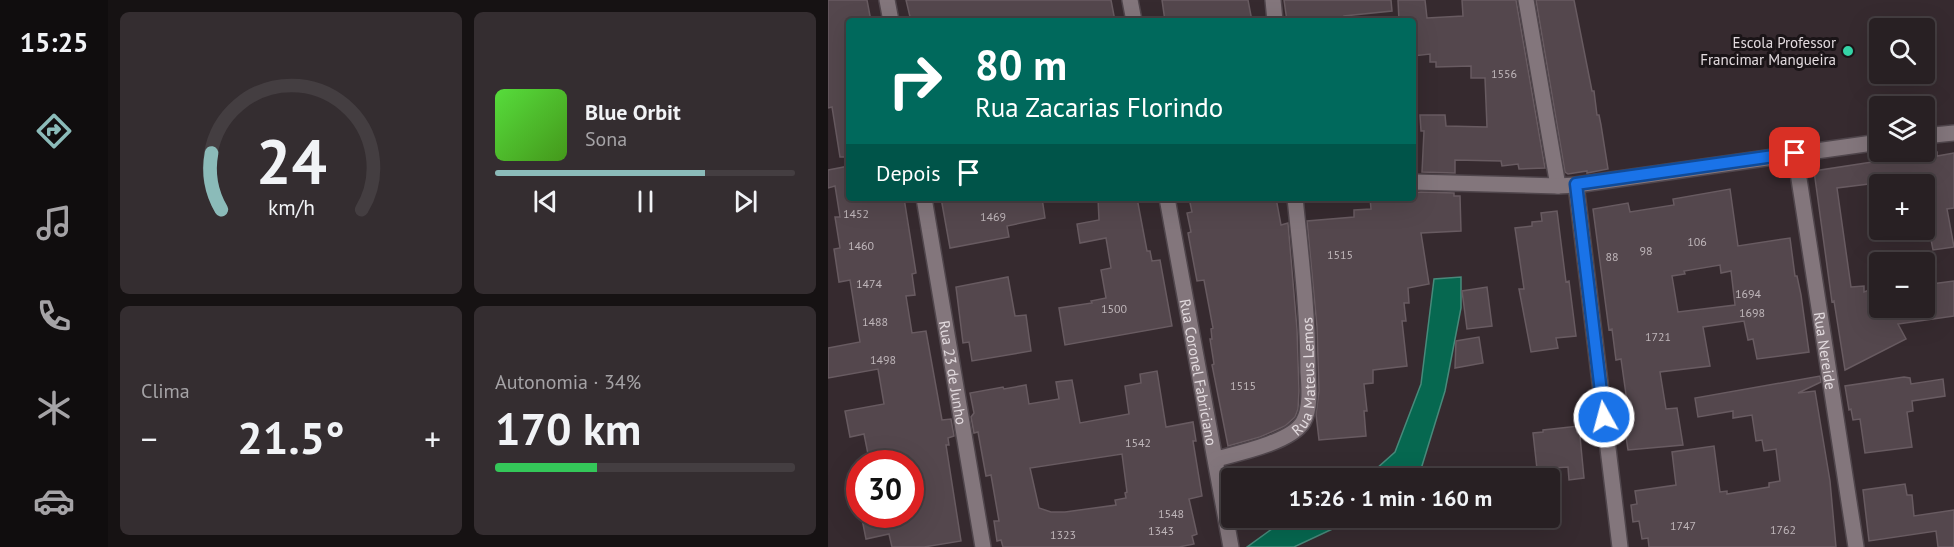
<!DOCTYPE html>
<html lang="pt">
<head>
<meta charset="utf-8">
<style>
	:root { --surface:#282023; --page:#342d30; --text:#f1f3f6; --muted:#a5a3a6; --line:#443e41; --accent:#8bbbb9 }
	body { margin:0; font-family:"PT Sans",sans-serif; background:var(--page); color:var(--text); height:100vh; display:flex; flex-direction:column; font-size:22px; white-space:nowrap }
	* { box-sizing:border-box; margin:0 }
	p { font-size:20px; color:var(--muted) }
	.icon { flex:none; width:33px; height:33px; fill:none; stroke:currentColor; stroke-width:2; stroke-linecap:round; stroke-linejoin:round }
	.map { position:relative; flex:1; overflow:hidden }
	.sheet { display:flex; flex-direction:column; gap:12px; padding:12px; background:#161213; width:720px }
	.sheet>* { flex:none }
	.banner { position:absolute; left:18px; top:18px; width:570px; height:183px; border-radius:6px; box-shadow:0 6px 24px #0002,0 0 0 2px var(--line); background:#00695c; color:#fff; overflow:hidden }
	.tools { position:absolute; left:1041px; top:18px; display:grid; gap:12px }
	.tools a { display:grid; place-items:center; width:66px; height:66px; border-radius:6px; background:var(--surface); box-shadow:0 6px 24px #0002,0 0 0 2px var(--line); font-size:30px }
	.speed { position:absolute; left:18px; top:450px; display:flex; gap:12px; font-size:30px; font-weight:700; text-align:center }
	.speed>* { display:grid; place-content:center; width:78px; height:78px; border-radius:50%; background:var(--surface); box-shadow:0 6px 24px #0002,0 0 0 2px var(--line); line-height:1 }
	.speed .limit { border:9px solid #d22; background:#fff; color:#111 }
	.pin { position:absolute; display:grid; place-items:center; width:51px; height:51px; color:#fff; margin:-26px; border-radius:12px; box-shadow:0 3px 9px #0006 }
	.me { position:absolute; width:66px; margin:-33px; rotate:353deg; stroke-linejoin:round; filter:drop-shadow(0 0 4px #0008) }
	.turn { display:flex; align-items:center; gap:21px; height:126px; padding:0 30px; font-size:27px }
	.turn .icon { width:78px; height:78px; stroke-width:2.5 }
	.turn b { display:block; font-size:42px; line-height:51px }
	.then { display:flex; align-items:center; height:57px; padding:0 30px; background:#0003; gap:12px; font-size:22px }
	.big { font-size:45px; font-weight:700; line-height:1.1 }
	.sheet .widget { flex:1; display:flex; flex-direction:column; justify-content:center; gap:9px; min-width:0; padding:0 21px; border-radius:9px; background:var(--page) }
	.sheet .dial { align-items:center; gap:0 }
	.dial svg { height:156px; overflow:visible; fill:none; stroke:var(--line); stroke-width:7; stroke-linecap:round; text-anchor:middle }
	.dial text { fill:var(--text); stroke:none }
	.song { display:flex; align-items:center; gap:18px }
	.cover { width:72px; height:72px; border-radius:9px; background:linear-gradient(135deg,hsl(110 70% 55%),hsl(100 70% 35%)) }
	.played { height:6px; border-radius:3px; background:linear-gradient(90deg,var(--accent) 70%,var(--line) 70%) }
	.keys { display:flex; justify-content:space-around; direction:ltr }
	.heat { display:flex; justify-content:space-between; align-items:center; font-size:33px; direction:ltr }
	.charge { height:9px; border-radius:4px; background:linear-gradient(90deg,#34c759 34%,var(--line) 0) }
	.sheet .tiles { flex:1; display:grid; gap:12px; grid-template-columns:repeat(2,1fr) }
	.trip { position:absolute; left:393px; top:468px; width:339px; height:60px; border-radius:6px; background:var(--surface); box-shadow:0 6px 24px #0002,0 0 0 2px var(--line); font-weight:700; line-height:60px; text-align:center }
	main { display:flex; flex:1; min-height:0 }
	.tabs { display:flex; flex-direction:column; width:108px; justify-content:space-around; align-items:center; background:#100d0e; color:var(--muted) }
	.tabs .icon { width:42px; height:42px }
	.tabs .on { color:var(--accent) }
	.tabs b { font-size:27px; color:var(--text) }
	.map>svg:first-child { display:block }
	.water { fill:#066850; stroke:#488a7b; stroke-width:1.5 }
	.building { fill:#54474d; stroke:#685b61; stroke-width:1.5; fill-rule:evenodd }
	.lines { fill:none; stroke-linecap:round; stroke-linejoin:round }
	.minor-casing { stroke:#50464c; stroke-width:18 }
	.minor { stroke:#83767c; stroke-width:15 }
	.route-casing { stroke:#114b97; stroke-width:15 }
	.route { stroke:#1a73e8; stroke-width:10 }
	.poi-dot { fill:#35d4a7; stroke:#1a1417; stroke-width:2 }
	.labels { text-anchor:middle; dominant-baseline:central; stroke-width:6; stroke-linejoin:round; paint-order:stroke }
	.number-label { font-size:12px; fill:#bfb6ba }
	.poi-label { font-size:15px; fill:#e3dbdf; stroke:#1a1417; text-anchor:end }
	.street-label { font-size:15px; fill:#e3dbdf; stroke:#1a1417 }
</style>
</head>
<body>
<main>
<nav class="tabs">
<b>15:25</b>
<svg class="icon on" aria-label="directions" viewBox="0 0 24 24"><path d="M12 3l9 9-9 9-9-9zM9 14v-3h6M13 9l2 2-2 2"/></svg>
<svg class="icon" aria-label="music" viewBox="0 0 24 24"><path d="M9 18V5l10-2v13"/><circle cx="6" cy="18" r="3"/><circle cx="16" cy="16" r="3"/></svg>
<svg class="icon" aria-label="phone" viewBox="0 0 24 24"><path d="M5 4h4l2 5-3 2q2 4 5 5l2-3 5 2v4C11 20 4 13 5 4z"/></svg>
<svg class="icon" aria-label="climate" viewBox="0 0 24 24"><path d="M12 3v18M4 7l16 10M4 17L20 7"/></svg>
<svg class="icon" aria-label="car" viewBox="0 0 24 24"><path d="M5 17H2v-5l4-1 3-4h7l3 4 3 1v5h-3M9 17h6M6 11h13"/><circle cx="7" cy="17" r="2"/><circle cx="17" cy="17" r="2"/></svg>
</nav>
<section class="sheet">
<div class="tiles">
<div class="widget dial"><svg viewBox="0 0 100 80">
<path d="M14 69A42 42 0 1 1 86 69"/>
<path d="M14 69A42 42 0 0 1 9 40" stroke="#8bbbb9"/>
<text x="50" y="56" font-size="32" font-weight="700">24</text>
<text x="50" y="72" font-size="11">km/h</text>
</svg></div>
<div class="widget">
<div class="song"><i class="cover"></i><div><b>Blue Orbit</b><p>Sona</p></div></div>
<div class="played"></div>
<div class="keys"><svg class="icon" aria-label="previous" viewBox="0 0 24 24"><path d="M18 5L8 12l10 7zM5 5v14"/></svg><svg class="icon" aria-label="pause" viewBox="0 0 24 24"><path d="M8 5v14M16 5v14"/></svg><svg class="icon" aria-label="next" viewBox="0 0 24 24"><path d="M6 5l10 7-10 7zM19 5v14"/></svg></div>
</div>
<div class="widget"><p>Clima</p>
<div class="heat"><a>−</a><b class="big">21.5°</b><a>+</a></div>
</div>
<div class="widget"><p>Autonomia · 34%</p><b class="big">170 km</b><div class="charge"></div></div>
</div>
</section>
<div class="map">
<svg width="1126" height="547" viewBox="0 0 1126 547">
	<rect width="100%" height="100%" fill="#362a2f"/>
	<path class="water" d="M633,277V308L617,391L593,469L583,478H538L567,452L593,384L606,279Z
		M459,518H528L466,547H419Z"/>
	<path class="building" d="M0,0H39L43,21H21V157H12L4,107L0,108Z
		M78,0H283L287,21H83Z
		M334,0H420L424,21H337Z
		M456,0H563L564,11L516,16V18L496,21H459Z
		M570,0H597L599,18L635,16L634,0H688L717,168L691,169L690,164L674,166L673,161L627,160V173L594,172L596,131H593L592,115H617L618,126L659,127L657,78H643V66L608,67V62H602V54L585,56V21H571Z
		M708,0H746L764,91H766L769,115H771L773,125L780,169L759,173V171L740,174L737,172Z
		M1109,152V156L1126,153V208L1119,209L1126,247L1105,250L1096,203V184H1093L1092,178L1050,186L1049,183L1009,188L1023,287L1036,286V292L1052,286V308H1096V285L1126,281V316L1070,324L1078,339L1017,370L1006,301L1004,302L986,171Z
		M21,166V198H76L88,273L84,274L87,295L78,296L84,333L98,331L114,420L123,419L126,436L120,438L121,445H118L133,541L96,547H64L61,534L38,539L33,514H82V464H42L36,434L22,437L17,411L56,404L50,369L0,378V348L32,342L22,280L11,282L6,249L12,248L7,217H12L7,186L0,188V170Z
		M902,189L910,246L962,238L967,276H969L973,295L981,352L929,359L925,339L920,340L916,321L875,327L882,366L832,372L838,409L849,408L855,445L800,450L795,417L801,416L793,359L788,360L784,329L781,330L765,209L800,203L802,212L846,205L845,199ZM892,265L893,273L903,271L907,305L850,312L844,276L857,274L856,271Z
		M593,192L626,193V196H632L633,231L593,233L601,284L580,288L581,303H576L578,321H574L579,366L545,370V383L536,384L539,411H536L538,436L491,440L488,414L491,391L489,327L479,221L526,217V210L543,209L542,198H585V193Z
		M113,198H214L217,218L179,226L181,237L122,248Z
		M270,198H309L319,251H322L324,261L332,260L344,326L237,345L231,308L264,303L263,301L278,298L273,270L283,268L278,238L252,243L249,224L271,220Z
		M361,198H448L453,225L460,223L469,329L471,391L470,409L467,417L457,426L432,437L400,446L384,365L386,364L382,339H384L383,329L385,328L376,280L369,281L360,233L363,232L359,213L364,212Z
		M729,211L738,282L741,281L748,336L728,338L730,348L703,352L691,289H696L687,228L704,226V222L714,221L713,213Z
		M180,277L187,316L198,315L203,351L144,361L141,342L135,343L128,287Z
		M659,287L664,326L639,329L634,291Z
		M651,337L655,363L627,368L628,341Z
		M329,371L338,427L365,422L368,441H365L374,496L361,499L369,534L364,536L366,544L351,547H175L173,540L169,541L166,521H171L163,475L158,476L150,432L146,433L143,417L146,413L142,393L175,387L176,389L198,385L201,404L231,399L228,382L244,380L252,423L301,414L297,386L313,383L312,374ZM294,454L299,492L297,493L298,498L287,500L288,505L237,512H223L211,508L202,468Z
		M992,376L993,382L970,393L987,391L1002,481L1008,547H821L820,538L814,539L811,521L805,522L803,505L809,504L807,491L848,485L844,452L886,446L892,492L899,491V494L941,487V483L952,481L948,449L936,451L934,440L928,441L924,415L905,418V411L870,417L867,398Z
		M1076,377L1082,378L1083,384L1115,379L1117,396L1084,401L1085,411L1079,412L1084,447L1037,453L1032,419L1025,420L1023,409L1021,410L1017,386Z
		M751,426L756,478L741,480L740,467L709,469L705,433L715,432V430Z
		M1077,484L1079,495H1084L1086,516L1126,510V547H1110L1108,531L1041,541L1035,490Z"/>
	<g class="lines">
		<g class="minor-casing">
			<g id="minor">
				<path d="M59,0L63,21"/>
				<path d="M302,0L306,21"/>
				<path d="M445,0L447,21"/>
				<path d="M698,0L730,186"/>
				<path d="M1096,136L1126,133"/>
				<path id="s1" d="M967,153L1028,547"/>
				<path d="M585,182L730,186L748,185L1052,142"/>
				<path d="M748,185L792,547"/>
				<path id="s2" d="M96,198L155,547"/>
				<path id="s3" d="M339,198L403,547"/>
				<path id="s4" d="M388,459C411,453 463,442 475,422C483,409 481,386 480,372C480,313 473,256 467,198"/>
			</g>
		</g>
		<use href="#minor" class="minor"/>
	</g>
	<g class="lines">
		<g class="route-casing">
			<path id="route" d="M776,417L748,184L967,153"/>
		</g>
		<use href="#route" class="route"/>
	</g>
	<circle class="poi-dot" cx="1020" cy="51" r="6"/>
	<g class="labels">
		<g class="number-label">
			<text x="676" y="73">1556</text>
			<text x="28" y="213">1452</text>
			<text x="165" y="216">1469</text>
			<text x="869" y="241">106</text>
			<text x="33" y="245">1460</text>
			<text x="818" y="250">98</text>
			<text x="512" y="254">1515</text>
			<text x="784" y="256">88</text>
			<text x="41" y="283">1474</text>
			<text x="920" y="293">1694</text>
			<text x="286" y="308">1500</text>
			<text x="924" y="312">1698</text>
			<text x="47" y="321">1488</text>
			<text x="830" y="336">1721</text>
			<text x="55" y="359">1498</text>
			<text x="415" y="385">1515</text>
			<text x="310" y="442">1542</text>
			<text x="343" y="513">1548</text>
			<text x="855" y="525">1747</text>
			<text x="955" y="529">1762</text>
			<text x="333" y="530">1343</text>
			<text x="235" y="534">1323</text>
		</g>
		<g class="poi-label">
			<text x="1008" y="42">Escola Professor<tspan x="1008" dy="17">Francimar Mangueira</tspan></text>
		</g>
		<g class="street-label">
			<text stroke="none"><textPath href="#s1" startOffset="200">Rua Nereide</textPath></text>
			<text stroke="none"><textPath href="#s2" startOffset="177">Rua 23 de Junho</textPath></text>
			<text stroke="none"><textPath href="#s3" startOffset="177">Rua Coronel Fabriciano</textPath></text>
			<text stroke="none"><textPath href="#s4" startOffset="142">Rua Mateus Lemos</textPath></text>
		</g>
	</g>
</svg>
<div class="tools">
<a><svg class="icon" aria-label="search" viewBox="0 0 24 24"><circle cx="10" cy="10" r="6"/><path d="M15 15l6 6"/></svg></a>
<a><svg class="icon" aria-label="layers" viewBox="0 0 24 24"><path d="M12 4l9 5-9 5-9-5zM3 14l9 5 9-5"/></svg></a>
<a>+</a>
<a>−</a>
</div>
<div class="speed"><div class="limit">30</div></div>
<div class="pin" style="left:967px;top:153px;background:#d93025"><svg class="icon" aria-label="arrive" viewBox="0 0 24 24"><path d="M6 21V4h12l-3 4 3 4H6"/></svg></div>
<svg class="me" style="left:776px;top:417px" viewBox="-20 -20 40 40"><circle r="17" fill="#1a73e8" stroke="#fff" stroke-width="3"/><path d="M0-11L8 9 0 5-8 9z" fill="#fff"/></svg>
<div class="trip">15:26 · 1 min · 160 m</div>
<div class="banner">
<div class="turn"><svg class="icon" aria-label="right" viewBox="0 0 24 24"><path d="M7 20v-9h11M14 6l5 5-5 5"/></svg><div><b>80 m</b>Rua Zacarias Florindo</div></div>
<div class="then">Depois<svg class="icon" aria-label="arrive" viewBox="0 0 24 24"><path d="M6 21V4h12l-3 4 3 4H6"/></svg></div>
</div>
</div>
</main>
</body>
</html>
